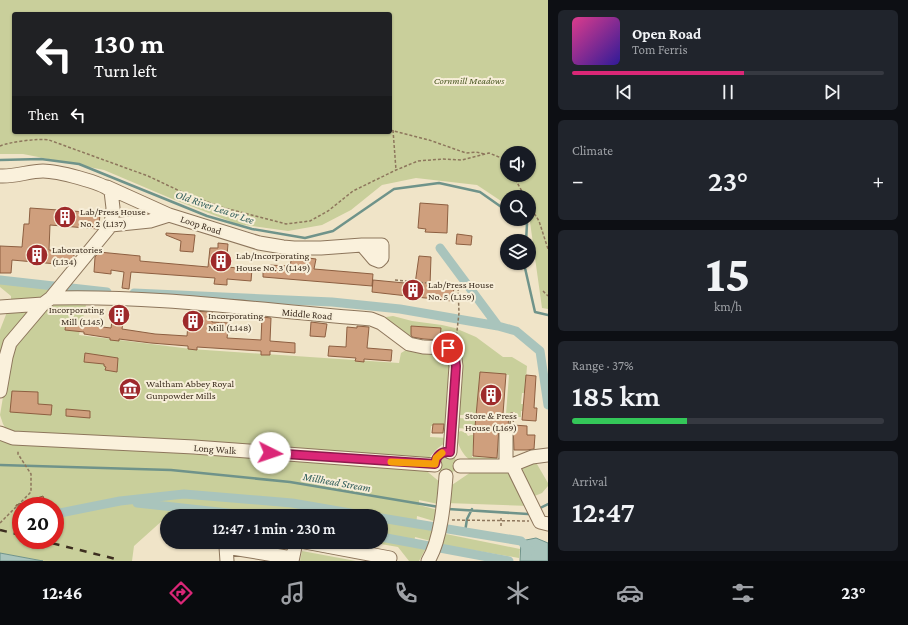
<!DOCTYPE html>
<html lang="en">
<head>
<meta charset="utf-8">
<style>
	:root { --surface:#171b24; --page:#20242c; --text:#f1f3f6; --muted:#9ea1a6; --line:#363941; --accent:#db2777 }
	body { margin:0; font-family:"Crimson Pro",serif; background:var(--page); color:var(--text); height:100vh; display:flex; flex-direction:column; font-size:15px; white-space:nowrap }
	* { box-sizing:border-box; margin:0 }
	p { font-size:13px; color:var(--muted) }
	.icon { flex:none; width:22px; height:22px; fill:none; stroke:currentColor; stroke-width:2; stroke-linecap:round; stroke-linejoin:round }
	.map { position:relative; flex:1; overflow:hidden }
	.drawer { display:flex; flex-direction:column; gap:10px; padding:10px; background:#0d0f14; width:360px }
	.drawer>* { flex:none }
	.guide { position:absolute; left:12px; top:12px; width:380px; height:122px; border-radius:4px; box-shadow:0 1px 3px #0004; background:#202124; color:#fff; overflow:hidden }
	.tools { position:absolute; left:500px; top:146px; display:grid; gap:8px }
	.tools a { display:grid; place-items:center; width:36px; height:36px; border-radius:50%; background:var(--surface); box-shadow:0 1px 3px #0004; font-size:20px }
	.speed { position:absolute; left:12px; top:497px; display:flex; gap:8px; font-size:20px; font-weight:700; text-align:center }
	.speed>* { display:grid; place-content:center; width:52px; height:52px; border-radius:50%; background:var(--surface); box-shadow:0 1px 3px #0004; line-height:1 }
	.speed .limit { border:6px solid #d22; background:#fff; color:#111 }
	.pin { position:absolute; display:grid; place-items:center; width:34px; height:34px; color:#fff; margin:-17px; border:2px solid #fff; border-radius:50%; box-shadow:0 1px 4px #0007 }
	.me { position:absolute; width:44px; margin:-22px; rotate:94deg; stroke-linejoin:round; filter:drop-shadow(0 0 3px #0008) }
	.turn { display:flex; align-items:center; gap:14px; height:84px; padding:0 16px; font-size:18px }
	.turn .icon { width:52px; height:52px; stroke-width:2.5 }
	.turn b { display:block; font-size:28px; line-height:34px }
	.then { display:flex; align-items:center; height:38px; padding:0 16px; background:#0003; gap:8px; font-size:15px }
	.big { font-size:30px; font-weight:600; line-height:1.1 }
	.drawer .widget { flex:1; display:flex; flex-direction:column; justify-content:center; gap:6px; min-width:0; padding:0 14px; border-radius:6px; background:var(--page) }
	.drawer .dial { align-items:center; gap:0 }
	.dial b { font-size:52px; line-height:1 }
	.song { display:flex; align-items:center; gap:12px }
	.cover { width:48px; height:48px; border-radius:6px; background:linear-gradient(135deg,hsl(330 70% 55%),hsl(250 70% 35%)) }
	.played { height:4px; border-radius:2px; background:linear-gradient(90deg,var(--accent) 55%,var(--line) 55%) }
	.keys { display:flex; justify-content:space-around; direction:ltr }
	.heat { display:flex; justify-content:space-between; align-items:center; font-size:22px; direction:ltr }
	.charge { height:6px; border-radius:3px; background:linear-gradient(90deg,#34c759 37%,var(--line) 0) }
	.trip { position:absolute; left:160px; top:509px; width:228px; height:40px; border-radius:20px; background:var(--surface); box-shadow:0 1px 3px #0004; font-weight:600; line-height:40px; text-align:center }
	.dock { display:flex; height:64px; justify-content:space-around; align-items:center; background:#090b0e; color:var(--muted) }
	.dock .icon { width:28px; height:28px }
	.dock .active { color:var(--accent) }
	.dock b { font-size:18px; color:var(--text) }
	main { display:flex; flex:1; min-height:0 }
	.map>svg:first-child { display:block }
	.green { fill:#c9cf9b; fill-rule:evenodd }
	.water { fill:#a9c4bc; stroke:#6f938a }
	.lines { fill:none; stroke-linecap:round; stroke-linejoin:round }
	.stream { stroke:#6f938a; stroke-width:2.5 }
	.canal { stroke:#a9c4bc; stroke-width:9 }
	.building { fill:#cf9f7d; stroke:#8d5f41 }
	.minor-casing { stroke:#8d765c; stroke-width:15 }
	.path { stroke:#8d765c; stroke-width:1.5; stroke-dasharray:3 2; stroke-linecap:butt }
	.minor { stroke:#faf1dc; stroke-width:13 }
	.rail { stroke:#3d2e20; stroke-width:2.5; stroke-dasharray:7 7; stroke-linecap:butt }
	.route-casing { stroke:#8e194d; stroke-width:10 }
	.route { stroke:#db2777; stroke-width:7 }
	.slow { stroke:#f59e0b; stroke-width:7 }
	.labels { text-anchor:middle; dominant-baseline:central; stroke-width:4; stroke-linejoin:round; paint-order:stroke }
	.park-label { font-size:10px; font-style:italic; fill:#4d5a26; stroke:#f7eed8 }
	.poi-label { font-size:10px; fill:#3d2e20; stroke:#f7eed8; text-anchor:start }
	.street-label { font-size:10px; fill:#3d2e20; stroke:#f7eed8 }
	.water-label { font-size:11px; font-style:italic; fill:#2f5d5a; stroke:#f7eed8 }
</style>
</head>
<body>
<main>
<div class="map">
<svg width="548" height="561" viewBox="0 0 548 561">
	<rect width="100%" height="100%" fill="#f0e4c8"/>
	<path class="green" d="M0,0H548V309L542,308L530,222L527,219H529V197H507V205L477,185L416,178L382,185L351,210L322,225L288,231L237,224L170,198L104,170L23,154H0ZM14,14H390V132H14ZM507,153H529V175H507Z
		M0,283L52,289L41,302L11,303V296L0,287Z
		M87,301L79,335L191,349L399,363L401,353L411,347L432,350L449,356L453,367L448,427L431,426L430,437L449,438C446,444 441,445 437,449C431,455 427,460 423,468L441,483L438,504L419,500V505L438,510L437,522L417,516L416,527L434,531L431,541L415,537L414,546L426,548L419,561H409L398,547L369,542H381V516H206L173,511L134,546L132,561H43L0,553V439L8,432L3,424L0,415L10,355L26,328L52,302ZM21,506H55V540H21Z
		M37,306L0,364V330L7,312Z
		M393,316L412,321L442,325L455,328L476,337L503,357H512L527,366L525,393H522L521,404H524L523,411H521V417H517V420H515V412H511L510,415L506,414L509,375L480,372L476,415H457C458,401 463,358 454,350C448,345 440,346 433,345V343L440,341V329L412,326L411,341L422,342V344L408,342L384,324L386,317Z
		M457,418L476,419L475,425L478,426V427H473L472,429L456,428Z
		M461,431L466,433L468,436L471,435H474L472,457L497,458V460C490,460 480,462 473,461C464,459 454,440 458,432Z
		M437 464a10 10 0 1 1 20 0a10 10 0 1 1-20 0Z
		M534,459L548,483V486L542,493L532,497L518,471L521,464Z
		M508,469L530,506L446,503L449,487L474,470Z
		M441,533L520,549L519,558L437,544Z
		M302,551L356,561H300Z"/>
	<path class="water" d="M536,538L548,543V561H520L521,541Z
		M0,553L43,561H0Z"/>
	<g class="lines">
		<path class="stream" d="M0,160L41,159L79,164L207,216L252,229L305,238L333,231L394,189L439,183L480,192L507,211
			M519,219L527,224L526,241
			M525,263V268L535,312L548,315
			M0,465L171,470L290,482L439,507
			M448,509L528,514L530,512
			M538,509L548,504
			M465,532L467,519L472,509"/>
		<path class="canal" d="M440,248L498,326
			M0,280L107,292
			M134,293L332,302L400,309L498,326L516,331L540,351L548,405
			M137,503L255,516
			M55,514L120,501L184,494L292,503L368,516
			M381,518L521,541L530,551
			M381,537L509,561"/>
	</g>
	<path class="building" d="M420,203L448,205L447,233L425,232L426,229L418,228Z
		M30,208L100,213L99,227L98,229L50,225L49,250L74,251V258L70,260L68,265L12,260L11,273H0V246L22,247L24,224H29Z
		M166,233L195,235L193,252L180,251L181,241L166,235Z
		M457,234L472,236L471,245L456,244Z
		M218,243L228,244L226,267L252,269L251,281L227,279V285L214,284L215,278L131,272L129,289L122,288L124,272L111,270V274L94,272L95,257L99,252L140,256V261L208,267L210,248H218Z
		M292,256L316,259L314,269L373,274L372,286L263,277V266L267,267L268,265L290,266Z
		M419,256L431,257L430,285L454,288L452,301L372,292L373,280L415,284Z
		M114,306L125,307L122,329L155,334L187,336L189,311L212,312V322L229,323L227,338L261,340L262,317L271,318L270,341L295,343V353L270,351V355H261V351L197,347V350L188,349V346L151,343L119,339V341L110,340V338L84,334V332L65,330L66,323L111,328Z
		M311,322L327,324L325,337L310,336Z
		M357,326L369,327L367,348L392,350L391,361L364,359V362L355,361L356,358L328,356L329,346L346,347L347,327L357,328Z
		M411,326L441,328L440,340L424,339L412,337L411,335Z
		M85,353L118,358L117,372L105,370L106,367L104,366V364L84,362Z
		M480,372L506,374L503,414L509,415L508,426L499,427L497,458L473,456L474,427H475Z
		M526,375L536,376L534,408H537L536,421L522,420Z
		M12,391L38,392V404L52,405L51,415L10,412Z
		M66,409L90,411V418L66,416Z
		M433,424H444L443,433H432Z
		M513,425L527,426V435H535L534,449L527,450H514Z
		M43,496L46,504L41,506H16V505Z"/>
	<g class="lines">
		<g class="minor-casing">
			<path id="minor" d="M0,176C15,177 29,171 43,171C56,171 102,182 111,191L113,208L111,225
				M107,187L169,215
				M51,298C158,295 265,311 371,319L381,323L409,344L423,347L448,348L454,352L456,366L450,452
				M0,307L43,304
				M0,391L6,357L10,343L43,304L51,298L111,225L150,221L169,215L259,243L283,247L294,248H321L362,245H382V258L379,261L374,259L362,245
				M0,433L13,438L194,447L435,465
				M512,465L538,518L540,522L548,524
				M460,466H506L512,465L532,457L548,455
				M506,466V434
				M226,542V547L292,558
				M305,542L390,558
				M226,547L227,561
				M292,561L296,542
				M428,561C441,540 444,502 446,476"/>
		</g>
		<path class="path" d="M390,130L429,140L466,153L476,152L484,154
			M393,130L396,170
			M0,146C9,142 39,138 49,140L148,176L184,193L221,207L286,224L310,221L328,211L353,191L396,170L418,161L443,159L462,160L489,153L504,159L507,165
			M513,175L525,197
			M529,205L539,221L548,249
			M395,280L458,286L459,313L456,340
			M543,291L548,296
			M510,424L511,413H514L513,425
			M452,520L529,521
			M0,523L31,492V474L18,454V450
			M501,526V517"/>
		<use href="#minor" class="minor"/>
		<path class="rail" d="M0,530L21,535
			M39,540L116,559"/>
	</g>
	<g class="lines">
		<g class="route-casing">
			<path id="route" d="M270,453L435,464C436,456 441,451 450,452L456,366L454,352L448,348"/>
		</g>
		<use href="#route" class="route"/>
		<path class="slow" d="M391,462L435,464L436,458L442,453"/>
	</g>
	<defs>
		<g id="building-disc" transform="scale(1.15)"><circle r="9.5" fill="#9e2a2b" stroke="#f7eed8"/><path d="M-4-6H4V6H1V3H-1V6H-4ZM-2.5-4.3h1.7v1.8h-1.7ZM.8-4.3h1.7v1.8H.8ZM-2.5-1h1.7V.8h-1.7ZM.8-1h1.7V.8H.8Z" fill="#fff"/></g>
		<g id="museum-disc" transform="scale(1.15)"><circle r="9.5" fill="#9e2a2b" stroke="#f7eed8"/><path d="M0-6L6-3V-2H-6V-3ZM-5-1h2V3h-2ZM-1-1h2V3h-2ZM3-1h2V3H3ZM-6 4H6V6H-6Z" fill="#fff"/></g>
	</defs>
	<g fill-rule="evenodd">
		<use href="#building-disc" x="65" y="217"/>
		<use href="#building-disc" x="37" y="255"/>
		<use href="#building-disc" x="221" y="261"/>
		<use href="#building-disc" x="413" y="290"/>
		<use href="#building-disc" x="119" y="315"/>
		<use href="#building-disc" x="193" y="321"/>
		<use href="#museum-disc" x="130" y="389"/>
		<use href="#building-disc" x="491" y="395"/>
	</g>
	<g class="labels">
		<g class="park-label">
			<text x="469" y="80">Cornmill Meadows</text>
		</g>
		<g class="poi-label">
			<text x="80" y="211">Lab/Press House<tspan x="80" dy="12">No. 2 (L137)</tspan></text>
			<text x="52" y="249">Laboratories<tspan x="52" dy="12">(L134)</tspan></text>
			<text x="236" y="255">Lab/Incorporating<tspan x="236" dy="12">House No. 3 (L149)</tspan></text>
			<text x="428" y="284">Lab/Press House<tspan x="428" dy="12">No. 5 (L159)</tspan></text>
			<text x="104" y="309" text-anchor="end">Incorporating<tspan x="104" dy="12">Mill (L145)</tspan></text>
			<text x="208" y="315">Incorporating<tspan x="208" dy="12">Mill (L148)</tspan></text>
			<text x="146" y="383">Waltham Abbey Royal<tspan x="146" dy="12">Gunpowder Mills</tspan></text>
			<text x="491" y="415" text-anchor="middle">Store &amp; Press<tspan x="491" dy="12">House (L169)</tspan></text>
		</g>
		<g class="street-label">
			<text transform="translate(201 225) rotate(18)">Loop Road</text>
			<text transform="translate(307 314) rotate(5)">Middle Road</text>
			<text transform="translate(215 449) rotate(4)">Long Walk</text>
		</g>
		<g class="water-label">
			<text transform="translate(215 207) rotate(19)">Old River Lea or Lee</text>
			<text transform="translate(337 482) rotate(10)">Millhead Stream</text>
		</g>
	</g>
</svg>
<div class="tools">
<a><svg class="icon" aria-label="sound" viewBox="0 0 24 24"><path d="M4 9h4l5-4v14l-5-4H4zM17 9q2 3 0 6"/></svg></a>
<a><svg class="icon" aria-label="search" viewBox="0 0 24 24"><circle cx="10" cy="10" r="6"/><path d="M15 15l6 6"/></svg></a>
<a><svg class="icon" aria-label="layers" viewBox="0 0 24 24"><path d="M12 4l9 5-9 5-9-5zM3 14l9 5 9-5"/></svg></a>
</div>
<div class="speed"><div class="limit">20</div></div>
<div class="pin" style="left:448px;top:348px;background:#d93025"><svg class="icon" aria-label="arrive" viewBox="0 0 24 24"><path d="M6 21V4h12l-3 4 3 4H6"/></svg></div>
<svg class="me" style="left:270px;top:453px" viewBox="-20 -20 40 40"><circle r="19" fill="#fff"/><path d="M0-13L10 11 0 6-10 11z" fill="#db2777"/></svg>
<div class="trip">12:47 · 1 min · 230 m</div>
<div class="guide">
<div class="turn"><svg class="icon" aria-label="left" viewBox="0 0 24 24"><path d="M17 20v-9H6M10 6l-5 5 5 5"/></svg><div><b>130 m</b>Turn left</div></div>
<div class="then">Then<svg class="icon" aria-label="left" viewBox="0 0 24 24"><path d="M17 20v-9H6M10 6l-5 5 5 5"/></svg></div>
</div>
</div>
<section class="drawer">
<div class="widget">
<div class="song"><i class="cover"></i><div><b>Open Road</b><p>Tom Ferris</p></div></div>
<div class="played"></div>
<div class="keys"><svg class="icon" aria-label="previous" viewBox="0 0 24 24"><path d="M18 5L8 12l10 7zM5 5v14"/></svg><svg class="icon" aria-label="pause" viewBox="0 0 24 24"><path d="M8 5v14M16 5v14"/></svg><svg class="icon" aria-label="next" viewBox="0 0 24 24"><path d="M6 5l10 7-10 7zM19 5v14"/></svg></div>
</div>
<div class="widget"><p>Climate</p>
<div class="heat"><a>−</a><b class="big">23°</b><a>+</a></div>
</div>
<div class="widget dial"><b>15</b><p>km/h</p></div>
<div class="widget"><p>Range · 37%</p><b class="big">185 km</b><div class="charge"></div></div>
<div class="widget"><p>Arrival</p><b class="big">12:47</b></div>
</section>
</main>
<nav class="dock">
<b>12:46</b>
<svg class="icon active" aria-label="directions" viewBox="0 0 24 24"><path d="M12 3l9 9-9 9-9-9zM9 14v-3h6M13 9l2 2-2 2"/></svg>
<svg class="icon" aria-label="music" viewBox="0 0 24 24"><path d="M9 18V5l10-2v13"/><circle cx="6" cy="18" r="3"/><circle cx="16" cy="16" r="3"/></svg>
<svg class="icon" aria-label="phone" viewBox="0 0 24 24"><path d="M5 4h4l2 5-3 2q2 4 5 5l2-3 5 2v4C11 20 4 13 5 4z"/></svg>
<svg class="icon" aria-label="climate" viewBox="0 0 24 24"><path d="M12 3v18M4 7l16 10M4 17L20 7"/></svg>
<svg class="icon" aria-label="car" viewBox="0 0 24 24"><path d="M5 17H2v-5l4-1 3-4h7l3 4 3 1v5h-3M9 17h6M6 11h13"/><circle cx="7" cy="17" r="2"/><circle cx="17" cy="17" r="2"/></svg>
<svg class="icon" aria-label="filters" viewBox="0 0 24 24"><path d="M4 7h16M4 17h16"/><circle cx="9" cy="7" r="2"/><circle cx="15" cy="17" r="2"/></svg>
<b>23°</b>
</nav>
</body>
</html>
